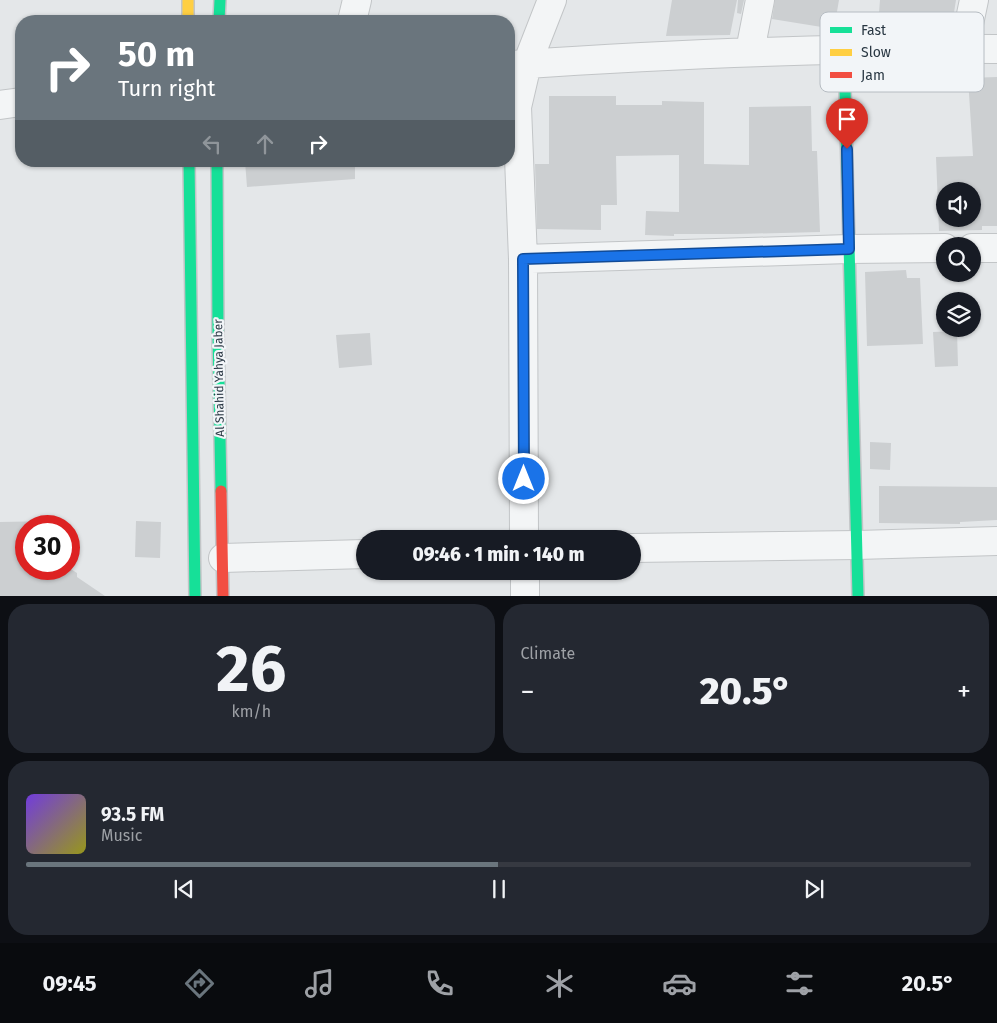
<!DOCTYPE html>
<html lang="en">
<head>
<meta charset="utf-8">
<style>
	:root { --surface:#171b24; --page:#242831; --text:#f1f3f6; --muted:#9ea1a6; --line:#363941; --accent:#6a757d }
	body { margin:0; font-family:"Fira Sans",sans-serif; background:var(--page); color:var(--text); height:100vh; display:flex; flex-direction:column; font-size:19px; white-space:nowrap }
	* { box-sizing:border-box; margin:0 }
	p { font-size:16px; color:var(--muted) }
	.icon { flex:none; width:28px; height:28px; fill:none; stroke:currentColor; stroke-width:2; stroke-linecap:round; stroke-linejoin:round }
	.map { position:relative; height:596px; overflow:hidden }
	.side { display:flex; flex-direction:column; gap:8px; padding:8px; background:#0d0f14; flex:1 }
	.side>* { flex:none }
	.hud { position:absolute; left:15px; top:15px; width:500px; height:152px; border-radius:20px; box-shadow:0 1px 4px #0004; background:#6a757d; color:#fff; overflow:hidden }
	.buttons { position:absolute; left:936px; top:182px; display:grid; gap:10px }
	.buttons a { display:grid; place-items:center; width:45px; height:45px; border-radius:50%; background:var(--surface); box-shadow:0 1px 4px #0004; font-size:25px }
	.speed { position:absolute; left:15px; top:515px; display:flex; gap:10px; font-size:25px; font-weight:700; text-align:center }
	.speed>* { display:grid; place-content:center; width:65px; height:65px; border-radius:50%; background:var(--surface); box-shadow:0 1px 4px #0004; line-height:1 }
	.speed .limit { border:8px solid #d22; background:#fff; color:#111 }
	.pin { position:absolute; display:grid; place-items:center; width:42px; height:42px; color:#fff; margin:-51px -21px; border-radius:50% 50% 50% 0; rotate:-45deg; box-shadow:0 0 5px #0007 }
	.pin .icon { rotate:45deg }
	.me { position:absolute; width:55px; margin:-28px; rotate:0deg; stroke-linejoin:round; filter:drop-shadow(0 0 4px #0008) }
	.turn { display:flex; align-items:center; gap:18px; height:105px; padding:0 20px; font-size:22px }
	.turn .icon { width:65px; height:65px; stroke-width:2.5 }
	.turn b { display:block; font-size:35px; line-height:42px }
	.lanes { display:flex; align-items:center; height:48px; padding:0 20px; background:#0003; justify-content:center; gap:25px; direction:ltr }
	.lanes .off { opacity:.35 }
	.big { font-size:38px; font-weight:800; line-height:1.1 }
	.side .card { flex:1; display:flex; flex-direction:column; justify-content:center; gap:8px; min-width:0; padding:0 18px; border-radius:20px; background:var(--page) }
	.side .dial { align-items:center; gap:0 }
	.dial b { font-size:65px; line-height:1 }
	.song { display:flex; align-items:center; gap:15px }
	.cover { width:60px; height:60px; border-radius:8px; background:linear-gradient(135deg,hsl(260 70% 55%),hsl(60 70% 35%)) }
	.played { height:5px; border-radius:2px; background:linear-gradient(90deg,var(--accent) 50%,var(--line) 50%) }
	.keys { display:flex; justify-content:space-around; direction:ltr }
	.heat { display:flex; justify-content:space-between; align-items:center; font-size:28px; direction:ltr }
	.side .tiles { flex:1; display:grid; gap:8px; grid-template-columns:1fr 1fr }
	.card:last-child { grid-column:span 2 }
	.trip { position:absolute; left:356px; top:530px; width:285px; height:50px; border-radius:25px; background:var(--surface); box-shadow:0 1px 4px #0004; font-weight:800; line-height:50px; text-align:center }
	.tab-bar { display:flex; height:80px; justify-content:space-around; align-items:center; background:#090b0e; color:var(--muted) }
	.tab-bar .icon { width:35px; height:35px }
	.tab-bar .current { color:var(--accent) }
	.tab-bar b { font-size:22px; color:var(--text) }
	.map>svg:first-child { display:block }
	.building { fill:#cccfd1; fill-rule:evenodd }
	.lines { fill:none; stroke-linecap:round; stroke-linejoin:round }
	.street-casing { stroke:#c2c5c7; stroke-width:30 }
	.fast-casing { stroke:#c2c5c7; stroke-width:14 }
	.slow-casing { stroke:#c2c5c7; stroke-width:14 }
	.jam-casing { stroke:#c2c5c7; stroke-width:14 }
	.street { stroke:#f3f5f6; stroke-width:28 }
	.fast { stroke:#16e098; stroke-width:11 }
	.slow { stroke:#ffcf43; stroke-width:11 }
	.jam { stroke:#f24e42; stroke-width:11 }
	.route-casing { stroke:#114b97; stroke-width:12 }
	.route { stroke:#1a73e8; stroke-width:9 }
	.labels { text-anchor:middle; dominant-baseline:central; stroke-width:4.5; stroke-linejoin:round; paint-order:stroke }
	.street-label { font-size:12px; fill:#293743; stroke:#f2f5f8 }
	.key { fill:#f2f5f8; stroke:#b6bcc2; stroke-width:1 }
	.key-label { font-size:14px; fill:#293743 }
</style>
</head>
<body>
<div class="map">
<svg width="997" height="596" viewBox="0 0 997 596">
	<rect width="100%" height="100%" fill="#e4e7e9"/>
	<path class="building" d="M672,0H737L730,35L666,36Z
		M738,0H744L741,14L737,13Z
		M775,0H839L834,29L772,19Z
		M880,0H956L952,25L879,13Z
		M997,77V226H982V230L939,231L936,157L973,156L968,78ZM945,191H972V219H945Z
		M549,96H616V105H662V101L704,102V164L749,165V107L811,106L812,151H817L820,232L737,234H674V236L645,235L646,211L679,212V155L616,156L617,205H601V230L537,229L535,164H549Z
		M245,161H355V179L247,187Z
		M906,270L907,278H920L923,344L867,346L865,272Z
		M957,331L958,366L935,367L933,332Z
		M370,333L372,365L339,368L336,335Z
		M870,442L891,443L890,470L870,469Z
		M879,486L997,487V520L960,522V524L879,523Z
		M52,521V526H26V569H69V568L77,573V577L105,596H0V522Z
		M136,521L161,522L160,558L135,557Z"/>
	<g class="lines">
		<g class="street-casing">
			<path id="street" d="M352,21L357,0
				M964,48L974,0
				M750,51L760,0
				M511,65C673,54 835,47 997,49
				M0,105L21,102
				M972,248H997
				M523,259L849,249L945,248
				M524,539L523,259L517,107L527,64L552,0
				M632,548L857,545L997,541
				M223,558L365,554
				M525,571V596"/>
		</g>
		<g class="fast-casing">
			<path id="fast" d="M219,21L220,0
				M844,49L858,596
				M189,161L195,596
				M217,161L218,333L221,491"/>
		</g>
		<g class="slow-casing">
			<path id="slow" d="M188,0V21"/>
		</g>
		<g class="jam-casing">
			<path id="jam" d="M221,491L223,596"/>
		</g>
		<use href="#street" class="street"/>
		<use href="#fast" class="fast"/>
		<use href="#slow" class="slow"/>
		<use href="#jam" class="jam"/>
	</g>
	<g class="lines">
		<g class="route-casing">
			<path id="route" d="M524,479L523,259L849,249L847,149"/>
		</g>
		<use href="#route" class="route"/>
	</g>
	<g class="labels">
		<g class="street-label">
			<text transform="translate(219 378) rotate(-91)">Al Shahid Yahya Jaber</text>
		</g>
	</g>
	<rect x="820" y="12" width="164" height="80" rx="8" class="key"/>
	<rect x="830" y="27" width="22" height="6" fill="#16e098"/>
	<rect x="830" y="49" width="22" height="7" fill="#ffcf43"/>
	<rect x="830" y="72" width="22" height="6" fill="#f24e42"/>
	<g class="key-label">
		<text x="861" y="35">Fast</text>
		<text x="861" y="57">Slow</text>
		<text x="861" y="80">Jam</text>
	</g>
</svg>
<div class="buttons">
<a><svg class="icon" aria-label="sound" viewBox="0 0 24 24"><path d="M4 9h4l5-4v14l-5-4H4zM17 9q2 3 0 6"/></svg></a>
<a><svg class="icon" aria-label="search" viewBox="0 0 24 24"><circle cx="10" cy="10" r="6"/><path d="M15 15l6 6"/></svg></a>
<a><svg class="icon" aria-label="layers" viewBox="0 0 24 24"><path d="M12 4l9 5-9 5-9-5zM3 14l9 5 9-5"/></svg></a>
</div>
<div class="speed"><div class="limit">30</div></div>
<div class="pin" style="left:847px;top:149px;background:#d93025"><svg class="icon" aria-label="arrive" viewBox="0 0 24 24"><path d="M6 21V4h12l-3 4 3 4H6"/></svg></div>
<svg class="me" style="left:524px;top:479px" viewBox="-20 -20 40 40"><circle r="17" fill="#1a73e8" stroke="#fff" stroke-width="3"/><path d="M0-11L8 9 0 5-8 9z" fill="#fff"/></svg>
<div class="trip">09:46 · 1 min · 140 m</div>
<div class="hud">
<div class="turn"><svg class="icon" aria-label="right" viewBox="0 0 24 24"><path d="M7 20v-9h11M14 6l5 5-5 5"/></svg><div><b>50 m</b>Turn right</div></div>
<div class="lanes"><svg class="icon off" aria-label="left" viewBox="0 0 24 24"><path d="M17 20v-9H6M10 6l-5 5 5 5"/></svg><svg class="icon off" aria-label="ahead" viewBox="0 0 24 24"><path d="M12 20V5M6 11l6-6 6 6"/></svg><svg class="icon" aria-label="right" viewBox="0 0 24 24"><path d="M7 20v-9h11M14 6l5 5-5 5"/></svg></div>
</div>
</div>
<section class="side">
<div class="tiles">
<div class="card dial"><b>26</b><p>km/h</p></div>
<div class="card"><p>Climate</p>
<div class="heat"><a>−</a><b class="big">20.5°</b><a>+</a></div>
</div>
<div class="card">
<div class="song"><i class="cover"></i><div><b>93.5 FM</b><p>Music</p></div></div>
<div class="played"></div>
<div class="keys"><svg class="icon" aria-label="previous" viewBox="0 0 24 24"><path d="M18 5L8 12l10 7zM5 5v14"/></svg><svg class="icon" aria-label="pause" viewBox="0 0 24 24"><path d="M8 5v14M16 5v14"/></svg><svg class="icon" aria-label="next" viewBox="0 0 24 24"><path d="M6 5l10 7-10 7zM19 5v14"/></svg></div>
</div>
</div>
</section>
<nav class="tab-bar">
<b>09:45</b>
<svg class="icon current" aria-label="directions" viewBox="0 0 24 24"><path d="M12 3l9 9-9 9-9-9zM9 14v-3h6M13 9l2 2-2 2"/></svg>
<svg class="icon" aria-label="music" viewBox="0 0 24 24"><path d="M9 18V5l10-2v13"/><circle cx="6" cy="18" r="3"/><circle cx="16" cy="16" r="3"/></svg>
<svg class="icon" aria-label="phone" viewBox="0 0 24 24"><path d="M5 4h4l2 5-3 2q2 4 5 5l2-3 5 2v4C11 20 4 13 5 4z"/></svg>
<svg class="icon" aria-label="climate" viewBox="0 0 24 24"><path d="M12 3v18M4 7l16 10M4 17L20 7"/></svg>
<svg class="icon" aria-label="car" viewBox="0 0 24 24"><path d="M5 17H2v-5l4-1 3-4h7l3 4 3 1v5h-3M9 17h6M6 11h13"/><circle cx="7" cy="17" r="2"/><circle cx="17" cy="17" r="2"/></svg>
<svg class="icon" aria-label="filters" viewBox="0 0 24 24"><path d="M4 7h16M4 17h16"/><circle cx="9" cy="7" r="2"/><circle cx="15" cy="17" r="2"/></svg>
<b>20.5°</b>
</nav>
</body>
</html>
